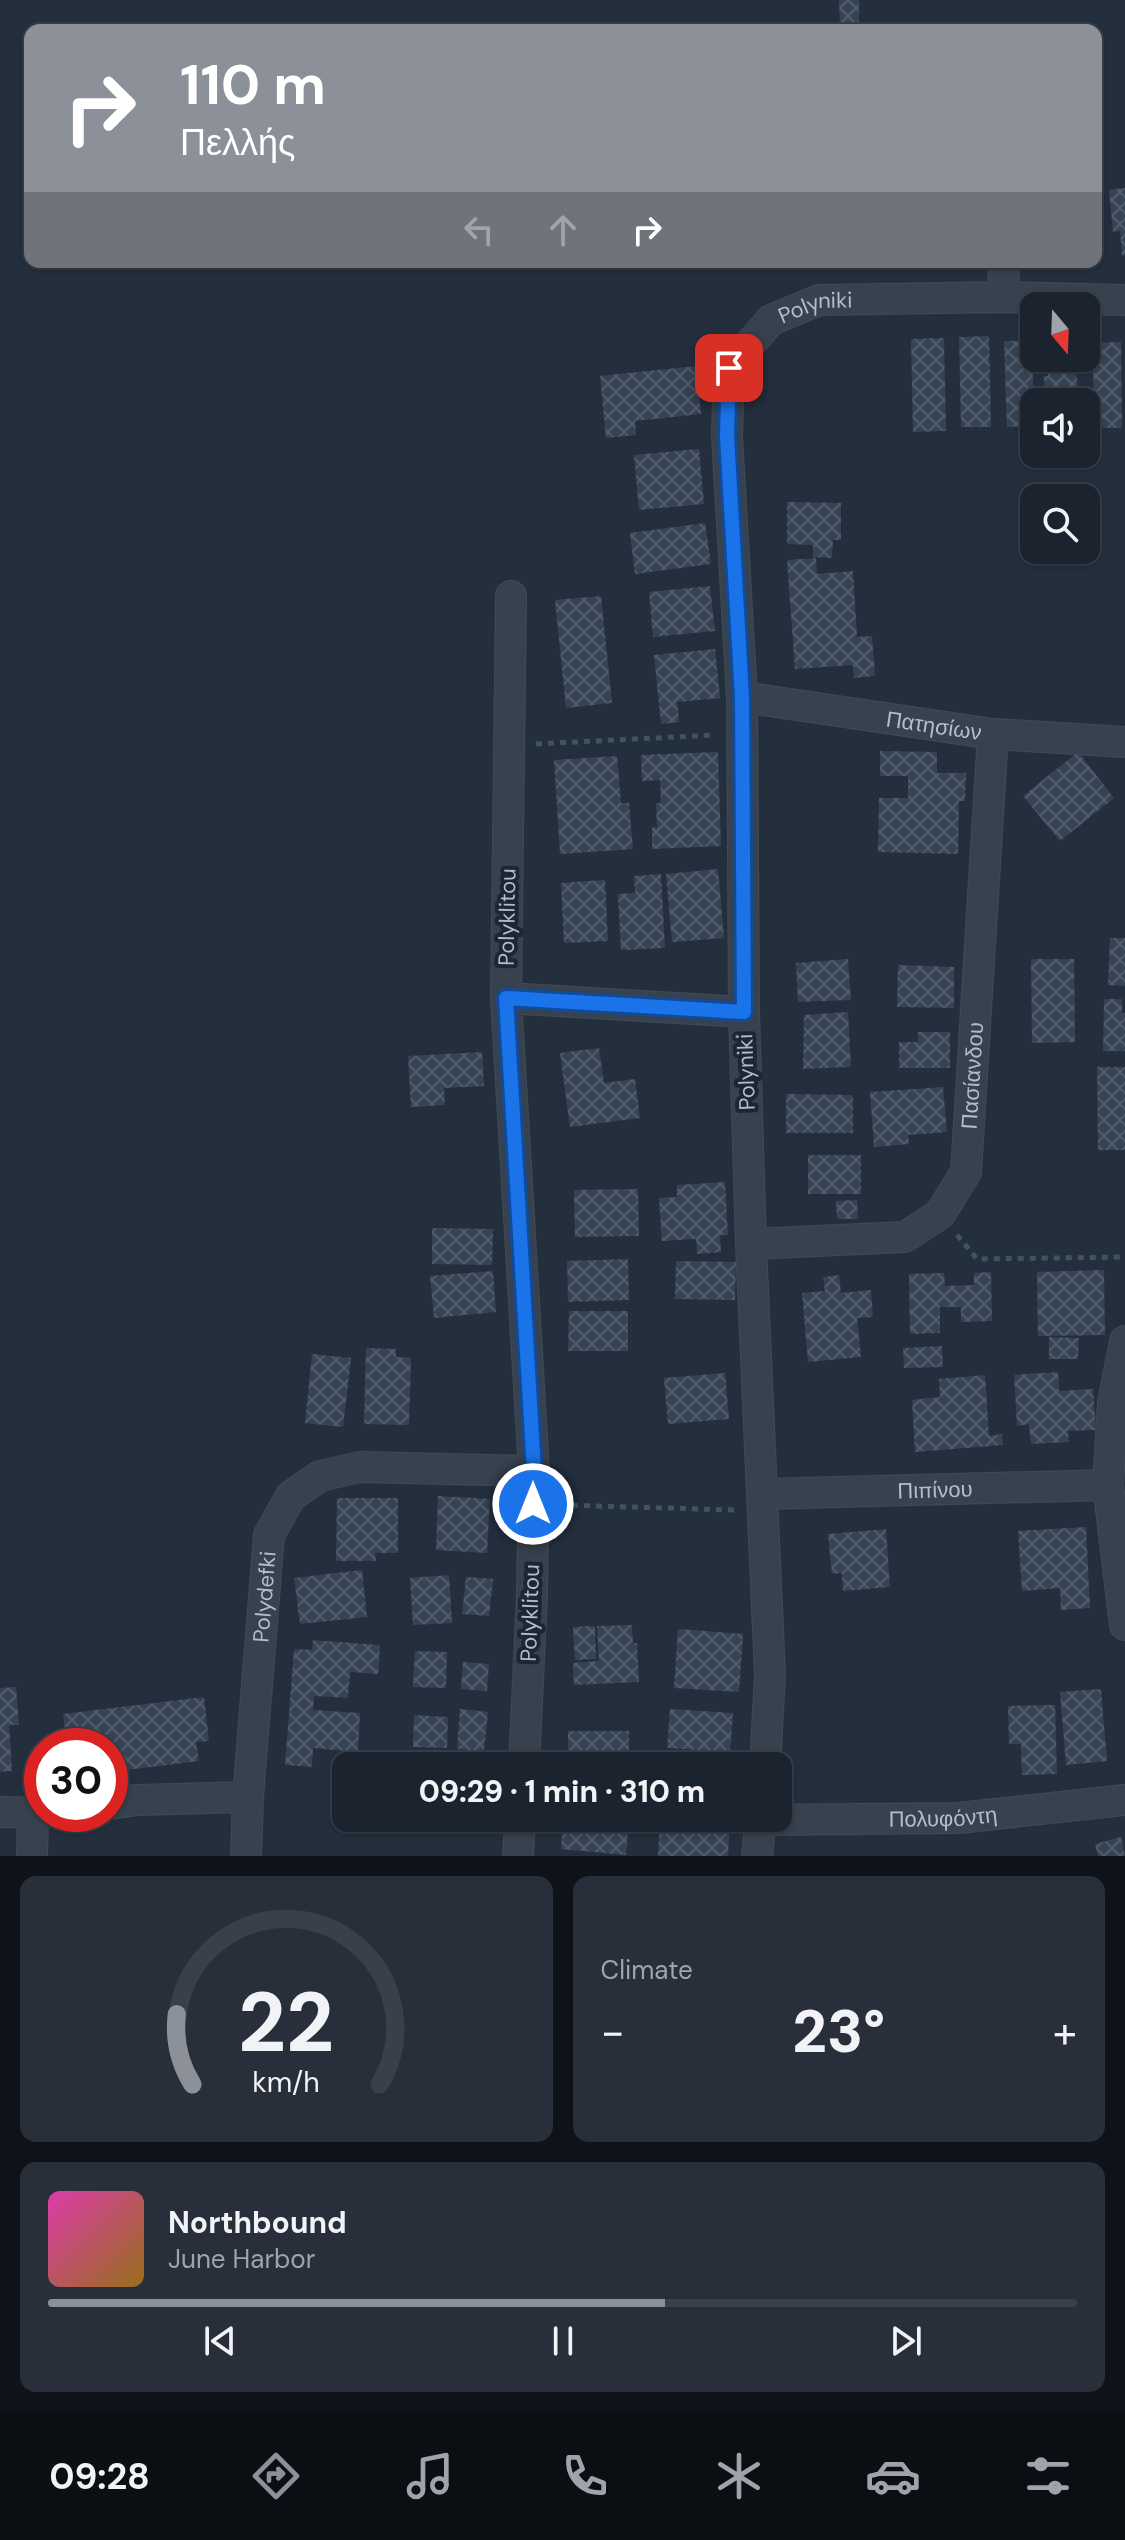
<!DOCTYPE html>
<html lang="en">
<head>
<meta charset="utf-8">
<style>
	:root { --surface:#1b232e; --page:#282f3a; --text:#f1f3f6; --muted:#a0a4aa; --line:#39404a; --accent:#8c9099 }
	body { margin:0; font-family:"DM Sans",sans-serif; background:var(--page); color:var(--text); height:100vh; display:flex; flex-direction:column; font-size:30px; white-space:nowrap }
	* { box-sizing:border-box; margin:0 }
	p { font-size:26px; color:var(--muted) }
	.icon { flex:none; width:44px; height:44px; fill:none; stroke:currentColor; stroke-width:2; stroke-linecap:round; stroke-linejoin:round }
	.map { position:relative; height:1856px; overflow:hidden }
	.panel { display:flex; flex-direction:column; gap:20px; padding:20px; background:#0f1319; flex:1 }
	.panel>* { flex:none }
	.banner { position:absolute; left:24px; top:24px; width:1078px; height:244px; border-radius:16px; box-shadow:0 2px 6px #0004,0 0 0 2px var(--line); background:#8c9099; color:#fff; overflow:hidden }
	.needle { width:52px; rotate:161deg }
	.buttons { position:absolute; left:1020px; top:292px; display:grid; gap:16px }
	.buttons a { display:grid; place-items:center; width:80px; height:80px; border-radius:16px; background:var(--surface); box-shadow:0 2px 6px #0004,0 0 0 2px var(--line); font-size:40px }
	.speed { position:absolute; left:24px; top:1728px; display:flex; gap:16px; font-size:40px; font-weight:700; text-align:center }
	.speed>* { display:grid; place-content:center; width:104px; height:104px; border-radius:50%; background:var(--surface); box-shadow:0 2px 6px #0004,0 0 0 2px var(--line); line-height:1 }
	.speed .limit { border:12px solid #d22; background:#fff; color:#111 }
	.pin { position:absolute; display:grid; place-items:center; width:68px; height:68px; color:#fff; margin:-34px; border-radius:16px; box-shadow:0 4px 12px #0006 }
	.me { position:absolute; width:88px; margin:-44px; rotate:0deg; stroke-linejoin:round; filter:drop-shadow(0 0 6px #0008) }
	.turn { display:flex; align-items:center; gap:28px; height:168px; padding:0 24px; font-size:36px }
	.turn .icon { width:104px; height:104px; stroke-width:2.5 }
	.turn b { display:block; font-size:56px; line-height:68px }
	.lanes { display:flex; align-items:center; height:76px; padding:0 24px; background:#0003; justify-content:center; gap:40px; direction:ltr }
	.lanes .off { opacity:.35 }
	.big { font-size:60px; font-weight:800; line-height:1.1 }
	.panel .card { flex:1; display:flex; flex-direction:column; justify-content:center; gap:12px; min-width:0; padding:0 28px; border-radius:16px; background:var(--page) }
	.panel .dial { align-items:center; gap:0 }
	.dial svg { height:208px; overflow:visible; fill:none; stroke:var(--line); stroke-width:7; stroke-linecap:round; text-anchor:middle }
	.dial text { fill:var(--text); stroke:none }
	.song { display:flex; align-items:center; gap:24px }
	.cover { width:96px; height:96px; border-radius:12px; background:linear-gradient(135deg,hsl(320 70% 55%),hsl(40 70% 35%)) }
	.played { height:8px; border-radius:4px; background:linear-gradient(90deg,var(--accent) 60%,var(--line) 60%) }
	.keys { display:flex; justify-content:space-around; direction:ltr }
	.heat { display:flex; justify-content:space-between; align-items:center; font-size:44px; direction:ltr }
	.panel .tiles { flex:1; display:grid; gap:20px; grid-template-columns:1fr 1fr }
	.card:last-child { grid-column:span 2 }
	.trip { position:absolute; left:332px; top:1752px; width:460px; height:80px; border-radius:16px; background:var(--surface); box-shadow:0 2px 6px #0004,0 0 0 2px var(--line); font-weight:800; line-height:80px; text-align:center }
	.dock { display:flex; height:128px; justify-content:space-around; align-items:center; background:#0b0e12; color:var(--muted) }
	.dock .icon { width:56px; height:56px }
	.dock .on { color:var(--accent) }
	.dock b { font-size:36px; color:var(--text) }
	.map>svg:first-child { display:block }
	.building { fill:url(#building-cross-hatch) }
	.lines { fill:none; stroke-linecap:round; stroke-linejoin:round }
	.minor-casing { stroke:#414a57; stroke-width:32 }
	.path { stroke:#3f5557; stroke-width:5; stroke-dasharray:6 6; stroke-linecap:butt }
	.minor { stroke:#38414e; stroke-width:30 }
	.route-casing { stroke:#114b97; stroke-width:20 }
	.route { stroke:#1a73e8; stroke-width:14 }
	.labels { text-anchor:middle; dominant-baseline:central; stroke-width:8; stroke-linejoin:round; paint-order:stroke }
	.street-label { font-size:22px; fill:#b4bcc9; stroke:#1d2633 }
</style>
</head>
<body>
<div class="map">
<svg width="1125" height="1856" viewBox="0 0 1125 1856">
	<defs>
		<pattern id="building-cross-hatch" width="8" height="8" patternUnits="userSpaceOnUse" patternTransform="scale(2)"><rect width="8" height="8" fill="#364354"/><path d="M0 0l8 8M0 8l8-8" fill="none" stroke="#515c6b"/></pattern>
	</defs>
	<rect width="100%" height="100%" fill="#242f3e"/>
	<path class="building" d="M839,0H859V29L840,30Z
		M1096,154L1103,195L1096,196Z
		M1125,188V255L1122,256L1120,231L1113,232L1109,190Z
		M1096,216L1103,217L1098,263H1096Z
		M874,262H901V269L874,268Z
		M989,336L991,427H961L959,337Z
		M944,338L946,431L913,432L911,339Z
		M1004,341H1032L1034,426L1007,427Z
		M1121,342L1122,428H1094L1093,343Z
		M1047,358H1076L1078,402H1045L1044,376H1048Z
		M696,366L701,414L635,421L636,435L606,438L600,376Z
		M699,449L704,504L639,510L634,455Z
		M787,502L841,503V540H833L832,558L813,557V545L787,544Z
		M705,523L711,564L635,574L630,533Z
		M816,558L817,574L853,571L857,637L872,636L875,676L854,678L853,665L795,669L787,560Z
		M710,586L715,631L653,637L649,592Z
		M601,596L612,703L566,708L555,600Z
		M715,649L720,698L677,702L679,722L661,724L654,655Z
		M880,751L937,752V773H966L965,801H959L958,854L878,852L879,798H908V776H880Z
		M718,752L721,846L652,849V827H657L656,803H661L660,780L642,781L641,755Z
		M1078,752L1114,798L1060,841L1023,796Z
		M617,756L621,803H629L633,849L560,854L554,760Z
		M718,869L724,938L672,942L666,874Z
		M661,874L665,948L621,950L618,894L635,893L634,876Z
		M605,880L608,941L564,943L561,883Z
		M1110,938H1125V986L1108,985Z
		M848,959L851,1000L798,1002L796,963Z
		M1031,959H1074L1075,1042L1032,1043Z
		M898,965L954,967V1008L897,1007Z
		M1104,999H1122V1013H1125V1051H1103Z
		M848,1012L851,1067L803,1069L804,1015Z
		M918,1032H950V1068H899V1042H918Z
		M599,1048L604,1083L635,1079L640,1118L570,1127L560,1053Z
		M482,1052L484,1086L444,1088L445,1105L411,1107L408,1056Z
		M1097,1067H1125V1150H1098Z
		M943,1087L947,1132L908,1135L909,1144L874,1147L870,1092Z
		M786,1094L853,1095V1133H786Z
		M808,1155H861V1194H808Z
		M725,1182L728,1235H720L721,1252L697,1254L696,1239L662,1241L659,1198L677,1197V1185Z
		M638,1189L639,1236L575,1237L574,1190Z
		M857,1200L858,1219H837L836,1201Z
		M432,1228L493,1229L492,1265L432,1264Z
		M628,1259L629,1300L568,1302L567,1261Z
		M676,1261L736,1262L735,1300L675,1299Z
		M1104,1270L1105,1335L1038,1336L1037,1272Z
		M493,1271L496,1312L434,1318L430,1276Z
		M991,1272L992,1321L961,1322V1307H940V1333L910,1334L909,1274L944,1273L945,1286L974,1285V1273Z
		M839,1275L841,1293L871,1290L873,1317L857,1318L861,1357L808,1362L802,1293L825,1291L823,1277Z
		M569,1311H628V1351H568Z
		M1049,1337L1079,1338L1078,1359H1049Z
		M942,1346L943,1367L904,1368L903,1348Z
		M366,1348L396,1349V1357L411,1358L409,1425L364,1424Z
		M312,1354L351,1358L343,1427L305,1423Z
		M1058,1372L1059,1391L1093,1389L1096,1430L1068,1431L1069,1442L1031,1444L1029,1424L1017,1426L1014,1375Z
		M725,1373L729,1419L668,1424L664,1378Z
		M985,1375L989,1436L1002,1434L1003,1445L915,1452L912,1400L940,1397L939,1379Z
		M438,1496L490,1499L487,1553L436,1550Z
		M337,1498H398V1553H375L376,1561H336Z
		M1086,1527L1090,1608L1061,1610L1060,1588L1022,1591L1018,1531Z
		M886,1529L890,1587L843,1591L842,1573L832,1574L828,1534Z
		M362,1570L367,1617L300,1624L294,1578Z
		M449,1575L452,1623L413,1625L410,1578Z
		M466,1577L493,1579L489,1616L462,1614Z
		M632,1625L633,1643H637L639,1682L574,1685L573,1663L599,1661L597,1626Z
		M595,1626L596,1659L575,1660L573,1627Z
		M678,1629L743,1634L739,1692L674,1688Z
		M313,1640L380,1645L378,1674L350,1672L348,1698L314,1696L313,1710L360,1713L358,1752L313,1748L312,1767L285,1765L294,1649L312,1650Z
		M415,1651L447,1652L446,1688L413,1687Z
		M463,1662L489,1664L487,1691L461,1689Z
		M16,1687L19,1725H9L12,1771L0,1772V1688Z
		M1101,1689L1107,1761L1066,1765L1060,1692Z
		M204,1697L209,1741L196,1742L199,1761L110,1772V1746H67L63,1714Z
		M1055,1705L1057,1774L1022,1775L1021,1744H1009L1008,1706Z
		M460,1709L488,1712L484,1751L457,1749Z
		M670,1709L733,1713L730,1752L667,1748Z
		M414,1715L448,1717L447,1748L413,1747Z
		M568,1731H629V1766H595L596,1759L568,1760Z
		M668,1756L730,1762L729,1766H667Z
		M563,1818H629L626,1855L561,1849Z
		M660,1818L730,1819L728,1856H658Z
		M1121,1837L1125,1856H1098L1095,1844Z"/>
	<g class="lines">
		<g class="minor-casing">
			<g id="minor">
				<path d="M1003,297L1004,262"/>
				<path d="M511,596L506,998L534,1471L532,1595L524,1766"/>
				<path id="s1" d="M742,697L993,734L1125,742"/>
				<path d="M506,998L744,1012"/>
				<path id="s2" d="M751,1244L905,1237L940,1214L966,1172L993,734"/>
				<path d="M1125,1341L1113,1402L1108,1485L1125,1625"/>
				<path id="s3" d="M763,1494L1108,1485"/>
				<path id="s4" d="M765,1766L770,1675L751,1244L744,1012L742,697L727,436L729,368L771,320L819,300L1003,297L1125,300"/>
				<path d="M110,1804L136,1800L248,1797"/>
				<path d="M0,1812L42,1813"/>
				<path id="s5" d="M761,1820L958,1818L1125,1800"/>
				<path d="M32,1856L33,1814"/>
				<path id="s6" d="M246,1856L248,1797L269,1535L291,1496L320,1476L360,1467L534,1471"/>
				<path d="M518,1856L520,1818"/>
				<path d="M757,1856L761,1818"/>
			</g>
		</g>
		<path class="path" d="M536,744L714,735
			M957,1235L977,1259L1125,1257
			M560,1505L734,1510"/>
		<use href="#minor" class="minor"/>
	</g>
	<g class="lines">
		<g class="route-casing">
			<path id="route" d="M533,1504L534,1471L506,998L744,1012L742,697L727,436L729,368"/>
		</g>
		<use href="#route" class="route"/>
	</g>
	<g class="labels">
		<g class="street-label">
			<text stroke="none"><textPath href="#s4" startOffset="1510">Polyniki</textPath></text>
			<text stroke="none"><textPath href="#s1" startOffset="194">Πατησίων</textPath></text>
			<text transform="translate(507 917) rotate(-89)">Polyklitou</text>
			<text transform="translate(746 1072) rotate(-92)">Polyniki</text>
			<text stroke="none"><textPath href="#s2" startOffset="342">Πασίανδου</textPath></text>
			<text stroke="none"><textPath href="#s3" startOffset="172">Πιπίνου</textPath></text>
			<text stroke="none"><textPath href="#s6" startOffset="260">Polydefki</textPath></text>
			<text transform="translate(530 1613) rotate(-88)">Polyklitou</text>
			<text stroke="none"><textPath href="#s5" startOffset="182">Πολυφόντη</textPath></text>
		</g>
	</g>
</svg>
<div class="buttons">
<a><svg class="needle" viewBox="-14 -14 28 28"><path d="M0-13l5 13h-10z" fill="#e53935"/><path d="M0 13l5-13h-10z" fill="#a0a4aa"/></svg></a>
<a><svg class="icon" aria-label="sound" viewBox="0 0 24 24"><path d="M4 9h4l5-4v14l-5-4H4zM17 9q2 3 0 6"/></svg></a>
<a><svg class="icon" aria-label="search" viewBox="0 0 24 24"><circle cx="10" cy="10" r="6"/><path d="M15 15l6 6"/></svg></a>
</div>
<div class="speed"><div class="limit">30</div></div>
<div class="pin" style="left:729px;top:368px;background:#d93025"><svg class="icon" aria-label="arrive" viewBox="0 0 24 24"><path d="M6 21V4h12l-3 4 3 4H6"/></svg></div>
<svg class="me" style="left:533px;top:1504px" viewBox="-20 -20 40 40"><circle r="17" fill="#1a73e8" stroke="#fff" stroke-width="3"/><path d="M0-11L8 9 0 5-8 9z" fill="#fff"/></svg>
<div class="trip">09:29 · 1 min · 310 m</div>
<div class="banner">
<div class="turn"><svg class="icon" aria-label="right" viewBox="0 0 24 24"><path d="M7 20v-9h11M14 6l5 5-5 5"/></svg><div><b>110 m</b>Πελλής</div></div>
<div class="lanes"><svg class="icon off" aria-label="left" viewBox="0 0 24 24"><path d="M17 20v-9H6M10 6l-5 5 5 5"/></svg><svg class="icon off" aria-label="ahead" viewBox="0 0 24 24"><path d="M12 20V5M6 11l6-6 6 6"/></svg><svg class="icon" aria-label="right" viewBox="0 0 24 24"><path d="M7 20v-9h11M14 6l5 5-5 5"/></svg></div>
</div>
</div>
<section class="panel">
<div class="tiles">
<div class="card dial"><svg viewBox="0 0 100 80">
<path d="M14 69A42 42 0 1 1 86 69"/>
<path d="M14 69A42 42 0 0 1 8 42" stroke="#8c9099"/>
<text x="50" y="56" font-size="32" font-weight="700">22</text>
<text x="50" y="72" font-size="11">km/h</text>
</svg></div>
<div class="card"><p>Climate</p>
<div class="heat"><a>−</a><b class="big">23°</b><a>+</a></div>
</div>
<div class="card">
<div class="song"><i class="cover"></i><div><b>Northbound</b><p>June Harbor</p></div></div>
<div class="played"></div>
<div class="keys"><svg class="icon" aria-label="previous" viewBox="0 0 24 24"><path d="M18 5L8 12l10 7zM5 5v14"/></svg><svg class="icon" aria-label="pause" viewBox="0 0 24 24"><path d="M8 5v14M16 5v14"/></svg><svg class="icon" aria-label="next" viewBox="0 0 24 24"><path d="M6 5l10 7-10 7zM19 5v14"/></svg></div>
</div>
</div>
</section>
<nav class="dock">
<b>09:28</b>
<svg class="icon on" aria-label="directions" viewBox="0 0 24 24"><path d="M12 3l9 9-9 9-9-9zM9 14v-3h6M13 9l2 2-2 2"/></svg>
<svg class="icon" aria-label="music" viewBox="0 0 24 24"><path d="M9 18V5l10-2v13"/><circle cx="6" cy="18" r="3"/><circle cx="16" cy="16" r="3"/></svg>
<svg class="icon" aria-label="phone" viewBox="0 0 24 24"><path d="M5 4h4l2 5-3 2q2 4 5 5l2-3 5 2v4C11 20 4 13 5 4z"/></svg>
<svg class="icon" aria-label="climate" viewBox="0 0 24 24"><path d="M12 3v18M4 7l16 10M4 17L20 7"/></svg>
<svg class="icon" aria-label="car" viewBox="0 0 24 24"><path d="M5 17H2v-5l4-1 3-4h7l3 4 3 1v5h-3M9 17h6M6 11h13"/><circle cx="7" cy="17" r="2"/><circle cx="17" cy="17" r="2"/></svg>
<svg class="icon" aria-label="filters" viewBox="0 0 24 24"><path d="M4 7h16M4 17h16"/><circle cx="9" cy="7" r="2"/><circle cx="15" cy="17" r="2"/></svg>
</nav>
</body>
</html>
